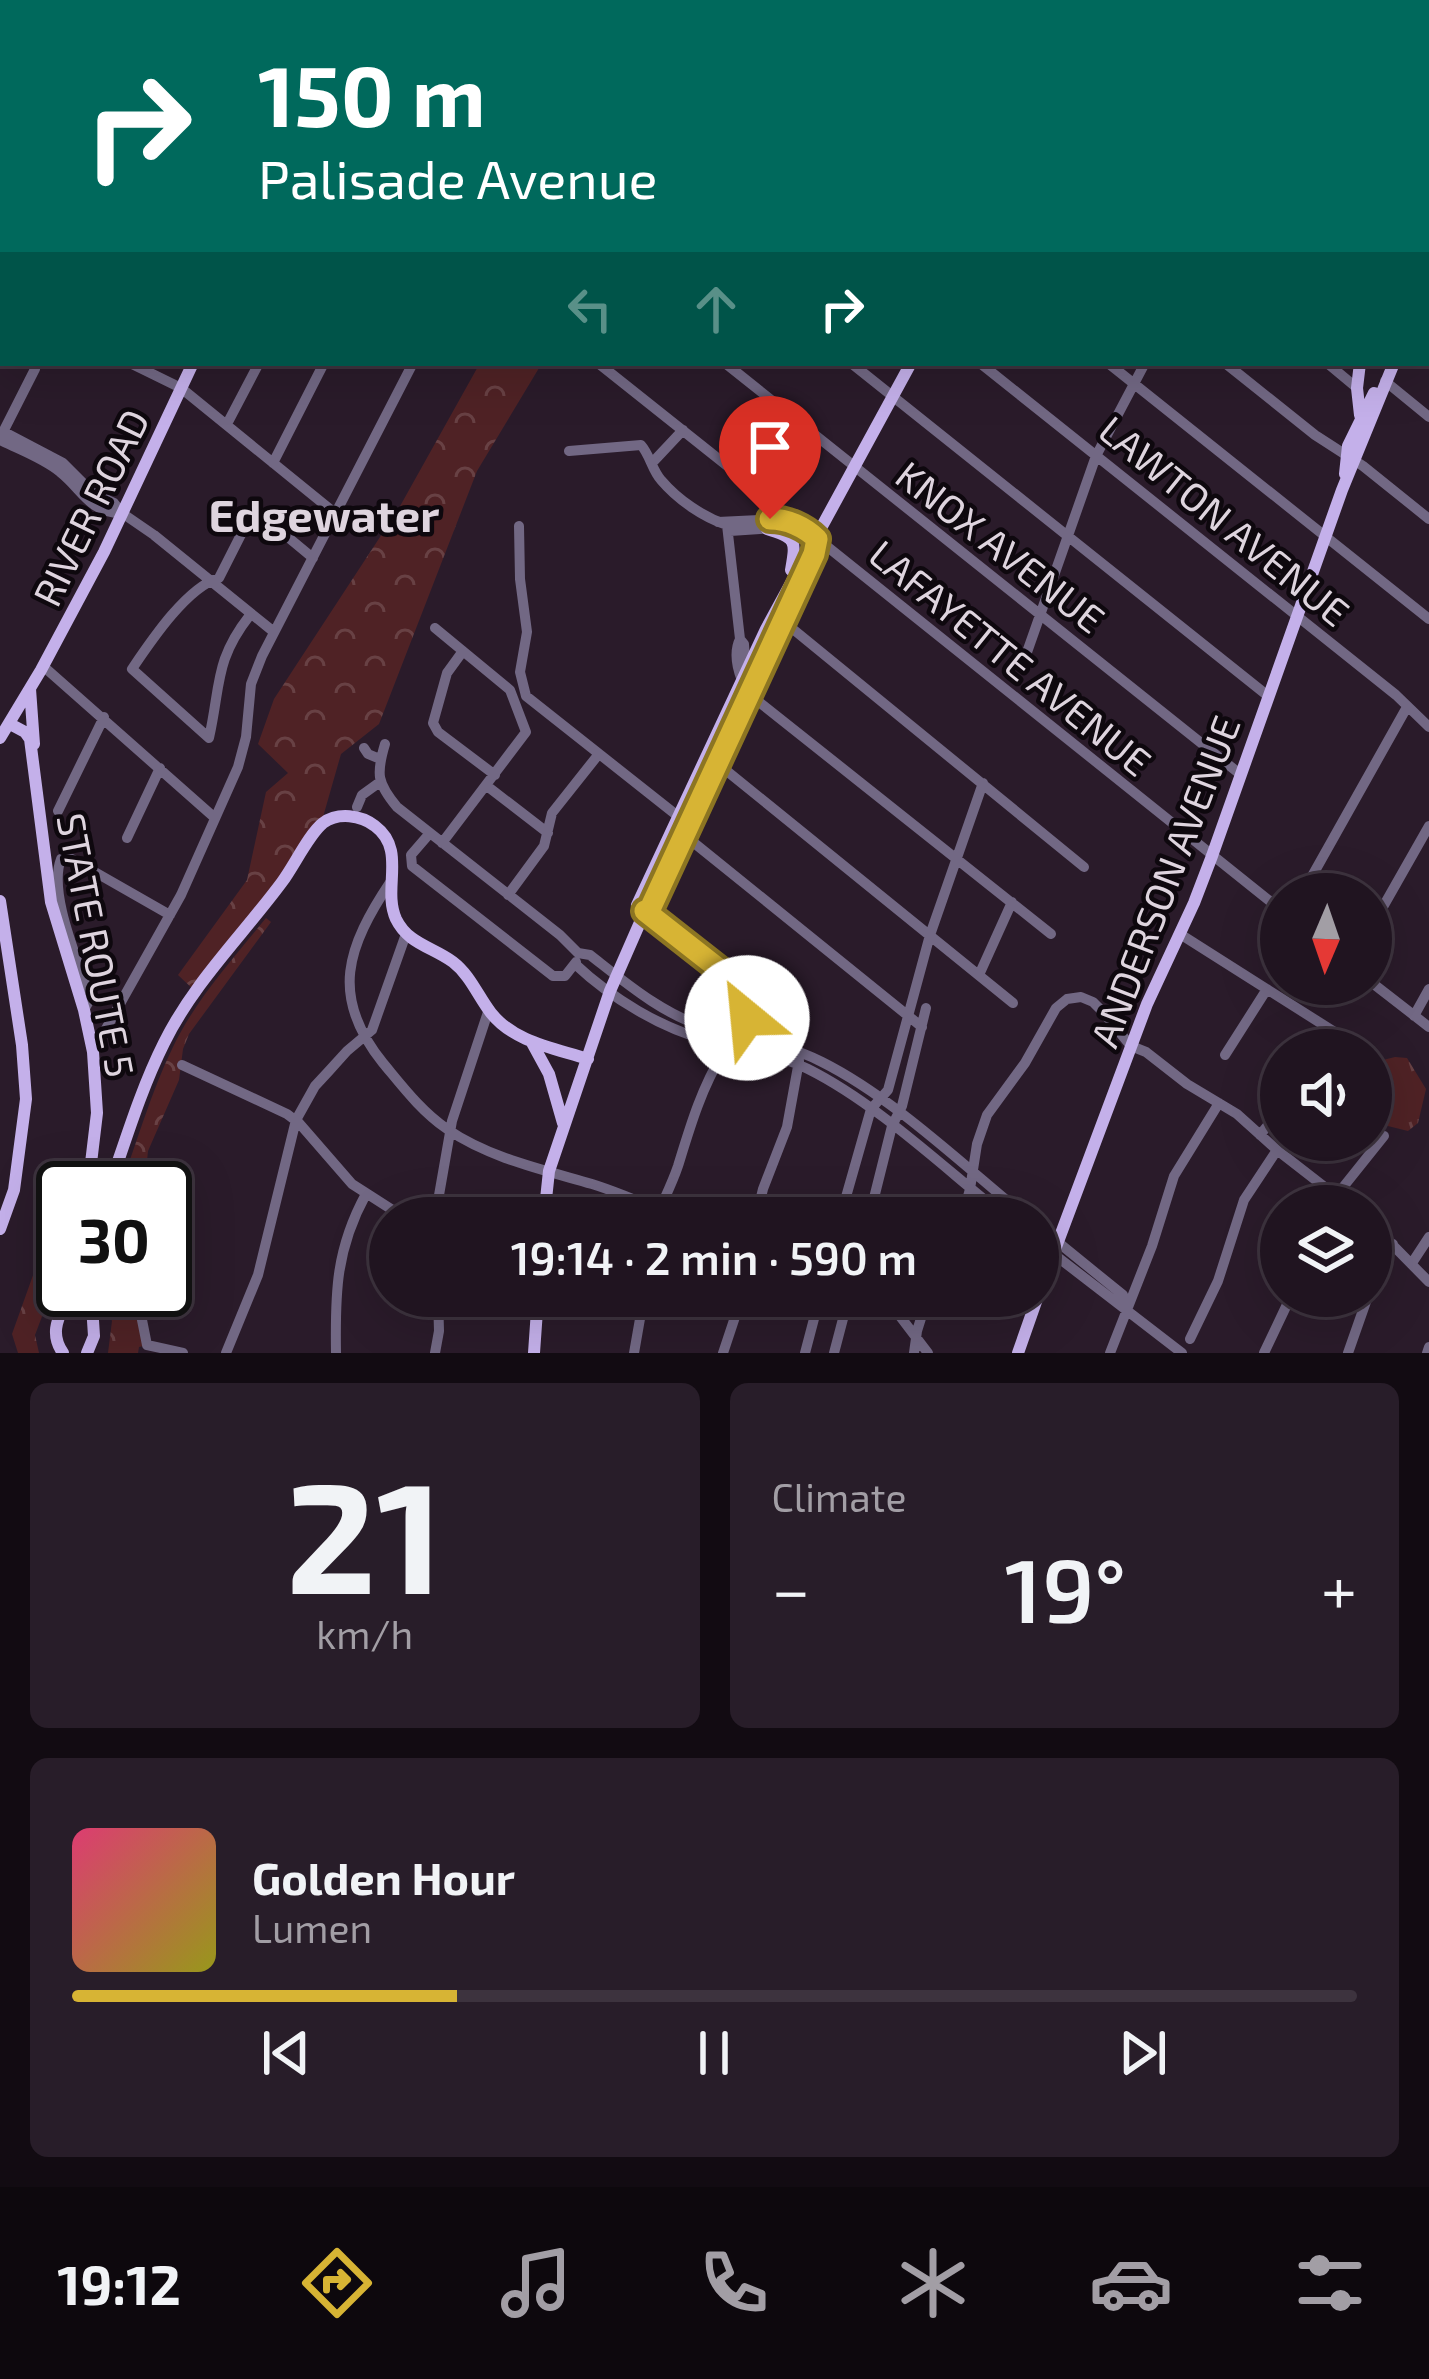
<!DOCTYPE html>
<html lang="en">
<head>
<meta charset="utf-8">
<style>
	:root { --surface:#201420; --page:#281d29; --text:#f1f3f6; --muted:#a29ea5; --line:#3d333e; --accent:#d7b434 }
	body { margin:0; font-family:"Exo 2",sans-serif; background:var(--page); color:var(--text); height:100vh; display:flex; flex-direction:column; font-size:45px; white-space:nowrap }
	* { box-sizing:border-box; margin:0 }
	p { font-size:39px; color:var(--muted) }
	.icon { flex:none; width:66px; height:66px; fill:none; stroke:currentColor; stroke-width:2; stroke-linecap:round; stroke-linejoin:round }
	.map { position:relative; height:1353px; overflow:hidden }
	.details { display:flex; flex-direction:column; gap:30px; padding:30px; background:#120b12; flex:1 }
	.details>* { flex:none }
	.guide { position:absolute; left:0px; top:0px; width:1431px; height:366px; box-shadow:0 12px 48px #0002,0 0 0 3px var(--line); background:#00695c; color:#fff; overflow:hidden }
	.needle { width:78px; rotate:182deg }
	.buttons { position:absolute; left:1260px; top:873px; display:grid; gap:24px }
	.buttons a { display:grid; place-items:center; width:132px; height:132px; border-radius:50%; background:var(--surface); box-shadow:0 12px 48px #0002,0 0 0 3px var(--line); font-size:60px }
	.speed { position:absolute; left:36px; top:1161px; display:flex; gap:24px; font-size:60px; font-weight:700; text-align:center }
	.speed>* { display:grid; place-content:center; width:156px; height:156px; border-radius:50%; background:var(--surface); box-shadow:0 12px 48px #0002,0 0 0 3px var(--line); line-height:1 }
	.speed .limit { border:6px solid #111; border-radius:18px; background:#fff; color:#111 }
	.pin { position:absolute; display:grid; place-items:center; width:102px; height:102px; color:#fff; margin:-123px -51px; border-radius:50% 50% 50% 0; rotate:-45deg; box-shadow:0 0 12px #0007 }
	.pin .icon { rotate:45deg }
	.me { position:absolute; width:132px; margin:-66px; rotate:332deg; stroke-linejoin:round; filter:drop-shadow(0 0 9px #0008) }
	.turn { display:flex; align-items:center; gap:42px; height:252px; padding:0 60px; font-size:54px }
	.turn .icon { width:156px; height:156px; stroke-width:2.5 }
	.turn b { display:block; font-size:84px; line-height:102px }
	.lanes { display:flex; align-items:center; height:114px; padding:0 60px; background:#0003; justify-content:center; gap:60px; direction:ltr }
	.lanes .off { opacity:.35 }
	.big { font-size:90px; font-weight:600; line-height:1.1 }
	.details .widget { flex:1; display:flex; flex-direction:column; justify-content:center; gap:18px; min-width:0; padding:0 42px; border-radius:18px; background:var(--page) }
	.details .dial { align-items:center; gap:0 }
	.dial b { font-size:156px; line-height:1 }
	.song { display:flex; align-items:center; gap:36px }
	.cover { width:144px; height:144px; border-radius:18px; background:linear-gradient(135deg,hsl(340 70% 55%),hsl(60 70% 35%)) }
	.played { height:12px; border-radius:6px; background:linear-gradient(90deg,var(--accent) 30%,var(--line) 30%) }
	.keys { display:flex; justify-content:space-around; direction:ltr }
	.heat { display:flex; justify-content:space-between; align-items:center; font-size:66px; direction:ltr }
	.details .tiles { flex:1; display:grid; gap:30px; grid-template-columns:1fr 1fr }
	.widget:last-child { grid-column:span 2 }
	.trip { position:absolute; left:369px; top:1197px; width:690px; height:120px; border-radius:60px; background:var(--surface); box-shadow:0 12px 48px #0002,0 0 0 3px var(--line); font-weight:600; line-height:120px; text-align:center }
	.menu { display:flex; height:192px; justify-content:space-around; align-items:center; background:#0d080d; color:var(--muted) }
	.menu .icon { width:84px; height:84px }
	.menu .selected { color:var(--accent) }
	.menu b { font-size:54px; color:var(--text) }
	.map>svg:first-child { display:block }
	.forest { fill:url(#forest-crowns) }
	.park { fill:url(#park-tufts) }
	.water { fill:url(#water-waves) }
	.lines { fill:none; stroke-linecap:round; stroke-linejoin:round }
	.minor { stroke:#726884; stroke-width:10 }
	.major { stroke:#c4b0ea; stroke-width:12 }
	.route-casing { stroke:#8c7522; stroke-width:30 }
	.route { stroke:#d7b434; stroke-width:21 }
	.labels { text-anchor:middle; dominant-baseline:central; stroke-width:9; stroke-linejoin:round; paint-order:stroke }
	.street-label { font-size:39px; fill:#ded4de; stroke:#0e080e }
	.quarter-label { font-size:45px; font-weight:bold; fill:#ded4de; stroke:#0e080e }
</style>
</head>
<body>
<div class="map">
<svg width="1429" height="1353" viewBox="0 0 1429 1353">
	<defs>
		<pattern id="forest-crowns" width="20" height="18" patternUnits="userSpaceOnUse" patternTransform="scale(3)"><rect width="20" height="18" fill="#4f2225"/><path d="M2 6a3 3 0 1 1 6 0M12 15a3 3 0 1 1 6 0" fill="none" stroke="#684144"/></pattern>
		<pattern id="park-tufts" width="24" height="20" patternUnits="userSpaceOnUse" patternTransform="scale(3)"><rect width="24" height="20" fill="#4f2225"/><path d="M3 7l-1-3M5 7V3M7 7l1-3M15 17l-1-3M17 17v-4M19 17l1-3" fill="none" stroke="#684144"/></pattern>
		<pattern id="water-waves" width="16" height="10" patternUnits="userSpaceOnUse" patternTransform="scale(3)"><rect width="16" height="10" fill="#48518d"/><path d="M0 5q4-4 8 0t8 0" fill="none" stroke="#62699d"/></pattern>
	</defs>
	<rect width="100%" height="100%" fill="#2a1b2a"/>
	<path class="forest" d="M480,363H542L477,471L379,724L341,754L321,824L195,991L178,975L247,880L266,792L288,773L258,744L274,699L399,508Z
		M266,918L271,922L189,1034L183,1049L179,1080L148,1151L144,1188H120C137,1142 151,1092 173,1047C196,999 233,959 266,918Z
		M51,1225L63,1228V1246L55,1282L35,1335L39,1353H18L12,1334Z
		M102,1290H125L139,1308L147,1345L139,1347L138,1353H108L112,1321Z"/>
	<path class="park" d="M1395,1057L1407,1058L1426,1089L1418,1123L1408,1131L1384,1125L1382,1115L1371,1112V1063Z"/>
	<path class="water" d="M0,0H181L178,3H3V334L0,339Z"/>
	<g class="lines">
		<path class="minor" d="M577,0L581,3
			M785,0L789,3
			M909,0L913,3
			M1035,0L1039,3
			M1165,0L1169,3
			M1337,0L1339,3
			M441,3L443,0
			M599,3L600,0
			M648,3L649,0
			M869,3L872,0
			M1428,132L1429,131
			M1428,257L1429,258
			M1428,316L1429,317
			M130,363L181,388L336,514
			M598,363L740,476L775,508
			M725,363L1240,774
			M851,363L1268,696
			M980,363L1396,695L1429,727
			M1108,363L1429,619
			M1225,363L1315,435L1363,466L1429,519
			M1327,363L1357,388
			M1385,381L1429,417
			M227,424L259,363
			M4,432L63,463L93,493L114,503L122,513L154,535L274,632
			M1,436L35,369
			M0,440C20,450 43,458 60,472C82,489 90,514 122,513
			M569,451L641,445C650,455 652,470 661,480C678,500 703,517 727,525L740,639L744,644L745,660L743,672
			M273,463L324,363
			M652,463L683,430
			M718,522L777,519L809,532L1281,910
			M519,526L520,579L527,632L520,672L526,696L684,821
			M730,531L774,528L805,539L817,540
			M250,615C214,661 221,685 209,738L132,669C151,641 187,587 219,578L254,509L313,558
			M783,621L1084,867
			M435,628L510,690L526,732L442,843
			M740,639C732,655 739,678 749,694L1051,934
			M463,651L447,673L433,723L438,732L495,775
			M1026,655L1096,456L1145,363
			M43,666L215,818
			M385,744C376,774 377,783 397,807L560,935L578,953L590,955C626,983 662,1014 707,1028C746,1039 785,1043 822,1062C894,1098 965,1167 1028,1218
			M364,748L368,754L380,759
			M714,757L717,763L1013,1003
			M487,786L548,833
			M357,807L362,795L380,782
			M58,811L104,717
			M430,833L411,855L412,866L553,976H565L576,962
			M683,834L922,1027
			M127,838L160,768
			M391,881C347,947 329,996 383,1063C403,1087 421,1111 447,1129C489,1158 544,1170 592,1184C621,1193 650,1206 678,1218
			M1302,894L1407,707
			M508,895L544,846L552,813L598,755
			M645,911C669,929 734,970 744,996C755,1022 736,1034 723,1053C701,1089 690,1127 678,1166C672,1184 663,1201 656,1218
			M1371,928L1429,826
			M1180,934L1333,1031L1320,1050
			M575,964C611,998 662,1029 710,1041C743,1050 778,1054 808,1069C878,1104 945,1169 1007,1218
			M979,975L1012,902
			M1371,982L1429,1027
			M84,1010L89,1001L88,992C77,958 48,892 61,859H72L170,915
			M1414,1016L1429,989
			M93,1052L181,895L238,767L246,737L251,684L262,656L413,363
			M1225,1055L1267,989
			M182,1065L287,1114L299,1123L352,1184L405,1218
			M1260,1135L1281,1109
			M1328,1206L1384,1136
			M435,1218L452,1121L489,1009
			M756,1218L763,1189L787,1127L799,1061
			M840,1218L871,1109L888,1090L930,935L983,783
			M869,1218L892,1126L902,1106L926,1008
			M962,1218L970,1189L977,1144L987,1115L1025,1063L1056,1008L1067,999L1081,997L1093,1002L1102,1011L1131,1046L1146,1052L1187,1084L1237,1114L1277,1150L1349,1206
			M1371,1223L1429,1282
			M1038,1226L1123,1295L1126,1307
			M1038,1242L1182,1353
			M1412,1263L1429,1237
			M1371,1286L1381,1261L1393,1244
			M136,1290L147,1345L183,1353
			M877,1296L896,1311L928,1353
			M1190,1339L1218,1281L1244,1200L1277,1150
			M226,1353L258,1275L296,1120L315,1086L328,1072L347,1051L372,1030L406,934
			M336,1353C335,1292 336,1249 366,1194
			M435,1353L439,1331L438,1296
			M634,1353L644,1296
			M723,1353L742,1296
			M805,1353L820,1296
			M834,1353L849,1296
			M914,1353L917,1331L928,1296
			M1110,1353L1152,1246L1174,1176L1219,1103
			M1264,1353L1291,1296
			M1348,1353L1368,1296
			M1427,1353L1429,1347"/>
		<path class="major" d="M372,3L373,0
			M1233,3L1234,0
			M1404,3V0
			M1428,307L1429,305
			M1360,415L1357,388L1360,363
			M1345,474L1348,446L1374,393
			M767,529C797,538 796,541 791,570
			M30,689L34,744
			M10,724L25,732L30,739L51,902L84,1010L93,1052L97,1113L88,1188
			M0,738L41,670L104,552L193,363
			M0,901L22,1045L26,1099L14,1190L0,1229
			M645,911L637,905L766,629L911,363
			M531,1041L549,1074L563,1123
			M109,1188C126,1139 141,1089 164,1043C194,982 242,936 282,882C294,866 309,834 323,823C338,812 361,815 375,826C407,850 382,888 396,919C408,944 433,947 453,962C470,975 478,996 491,1013C514,1042 554,1048 588,1059
			M544,1218L549,1171L610,991L645,911L650,909L814,554L817,540
			M1038,1295L1147,1004L1194,903L1212,856L1342,490L1394,363
			M63,1353C47,1330 62,1313 70,1290
			M87,1353L94,1336L91,1290
			M534,1353L538,1296
			M1018,1353L1038,1296"/>
	</g>
	<g class="lines">
		<g class="route-casing">
			<path id="route" d="M747,1018L746,1001L738,984L645,911L650,909L814,554L817,539C805,527 787,519 770,519"/>
		</g>
		<use href="#route" class="route"/>
	</g>
	<g class="labels">
		<g class="street-label">
			<text transform="translate(90 507) rotate(-64)">RIVER ROAD</text>
			<text transform="translate(1225 520) rotate(39)">LAWTON AVENUE</text>
			<text transform="translate(1001 546) rotate(38)">KNOX AVENUE</text>
			<text transform="translate(1011 657) rotate(39)">LAFAYETTE AVENUE</text>
			<text transform="translate(1164 881) rotate(-69)">ANDERSON AVENUE</text>
			<text transform="translate(97 945) rotate(79)">STATE ROUTE 5</text>
		</g>
		<g class="quarter-label">
			<text x="324" y="514">Edgewater</text>
		</g>
	</g>
</svg>
<div class="buttons">
<a><svg class="needle" viewBox="-14 -14 28 28"><path d="M0-13l5 13h-10z" fill="#e53935"/><path d="M0 13l5-13h-10z" fill="#a29ea5"/></svg></a>
<a><svg class="icon" aria-label="sound" viewBox="0 0 24 24"><path d="M4 9h4l5-4v14l-5-4H4zM17 9q2 3 0 6"/></svg></a>
<a><svg class="icon" aria-label="layers" viewBox="0 0 24 24"><path d="M12 4l9 5-9 5-9-5zM3 14l9 5 9-5"/></svg></a>
</div>
<div class="speed"><div class="limit">30</div></div>
<div class="pin" style="left:770px;top:519px;background:#d93025"><svg class="icon" aria-label="arrive" viewBox="0 0 24 24"><path d="M6 21V4h12l-3 4 3 4H6"/></svg></div>
<svg class="me" style="left:747px;top:1018px" viewBox="-20 -20 40 40"><circle r="19" fill="#fff"/><path d="M0-13L10 11 0 6-10 11z" fill="#d7b434"/></svg>
<div class="trip">19:14 · 2 min · 590 m</div>
<div class="guide">
<div class="turn"><svg class="icon" aria-label="right" viewBox="0 0 24 24"><path d="M7 20v-9h11M14 6l5 5-5 5"/></svg><div><b>150 m</b>Palisade Avenue</div></div>
<div class="lanes"><svg class="icon off" aria-label="left" viewBox="0 0 24 24"><path d="M17 20v-9H6M10 6l-5 5 5 5"/></svg><svg class="icon off" aria-label="ahead" viewBox="0 0 24 24"><path d="M12 20V5M6 11l6-6 6 6"/></svg><svg class="icon" aria-label="right" viewBox="0 0 24 24"><path d="M7 20v-9h11M14 6l5 5-5 5"/></svg></div>
</div>
</div>
<section class="details">
<div class="tiles">
<div class="widget dial"><b>21</b><p>km/h</p></div>
<div class="widget"><p>Climate</p>
<div class="heat"><a>−</a><b class="big">19°</b><a>+</a></div>
</div>
<div class="widget">
<div class="song"><i class="cover"></i><div><b>Golden Hour</b><p>Lumen</p></div></div>
<div class="played"></div>
<div class="keys"><svg class="icon" aria-label="previous" viewBox="0 0 24 24"><path d="M18 5L8 12l10 7zM5 5v14"/></svg><svg class="icon" aria-label="pause" viewBox="0 0 24 24"><path d="M8 5v14M16 5v14"/></svg><svg class="icon" aria-label="next" viewBox="0 0 24 24"><path d="M6 5l10 7-10 7zM19 5v14"/></svg></div>
</div>
</div>
</section>
<nav class="menu">
<b>19:12</b>
<svg class="icon selected" aria-label="directions" viewBox="0 0 24 24"><path d="M12 3l9 9-9 9-9-9zM9 14v-3h6M13 9l2 2-2 2"/></svg>
<svg class="icon" aria-label="music" viewBox="0 0 24 24"><path d="M9 18V5l10-2v13"/><circle cx="6" cy="18" r="3"/><circle cx="16" cy="16" r="3"/></svg>
<svg class="icon" aria-label="phone" viewBox="0 0 24 24"><path d="M5 4h4l2 5-3 2q2 4 5 5l2-3 5 2v4C11 20 4 13 5 4z"/></svg>
<svg class="icon" aria-label="climate" viewBox="0 0 24 24"><path d="M12 3v18M4 7l16 10M4 17L20 7"/></svg>
<svg class="icon" aria-label="car" viewBox="0 0 24 24"><path d="M5 17H2v-5l4-1 3-4h7l3 4 3 1v5h-3M9 17h6M6 11h13"/><circle cx="7" cy="17" r="2"/><circle cx="17" cy="17" r="2"/></svg>
<svg class="icon" aria-label="filters" viewBox="0 0 24 24"><path d="M4 7h16M4 17h16"/><circle cx="9" cy="7" r="2"/><circle cx="15" cy="17" r="2"/></svg>
</nav>
</body>
</html>
